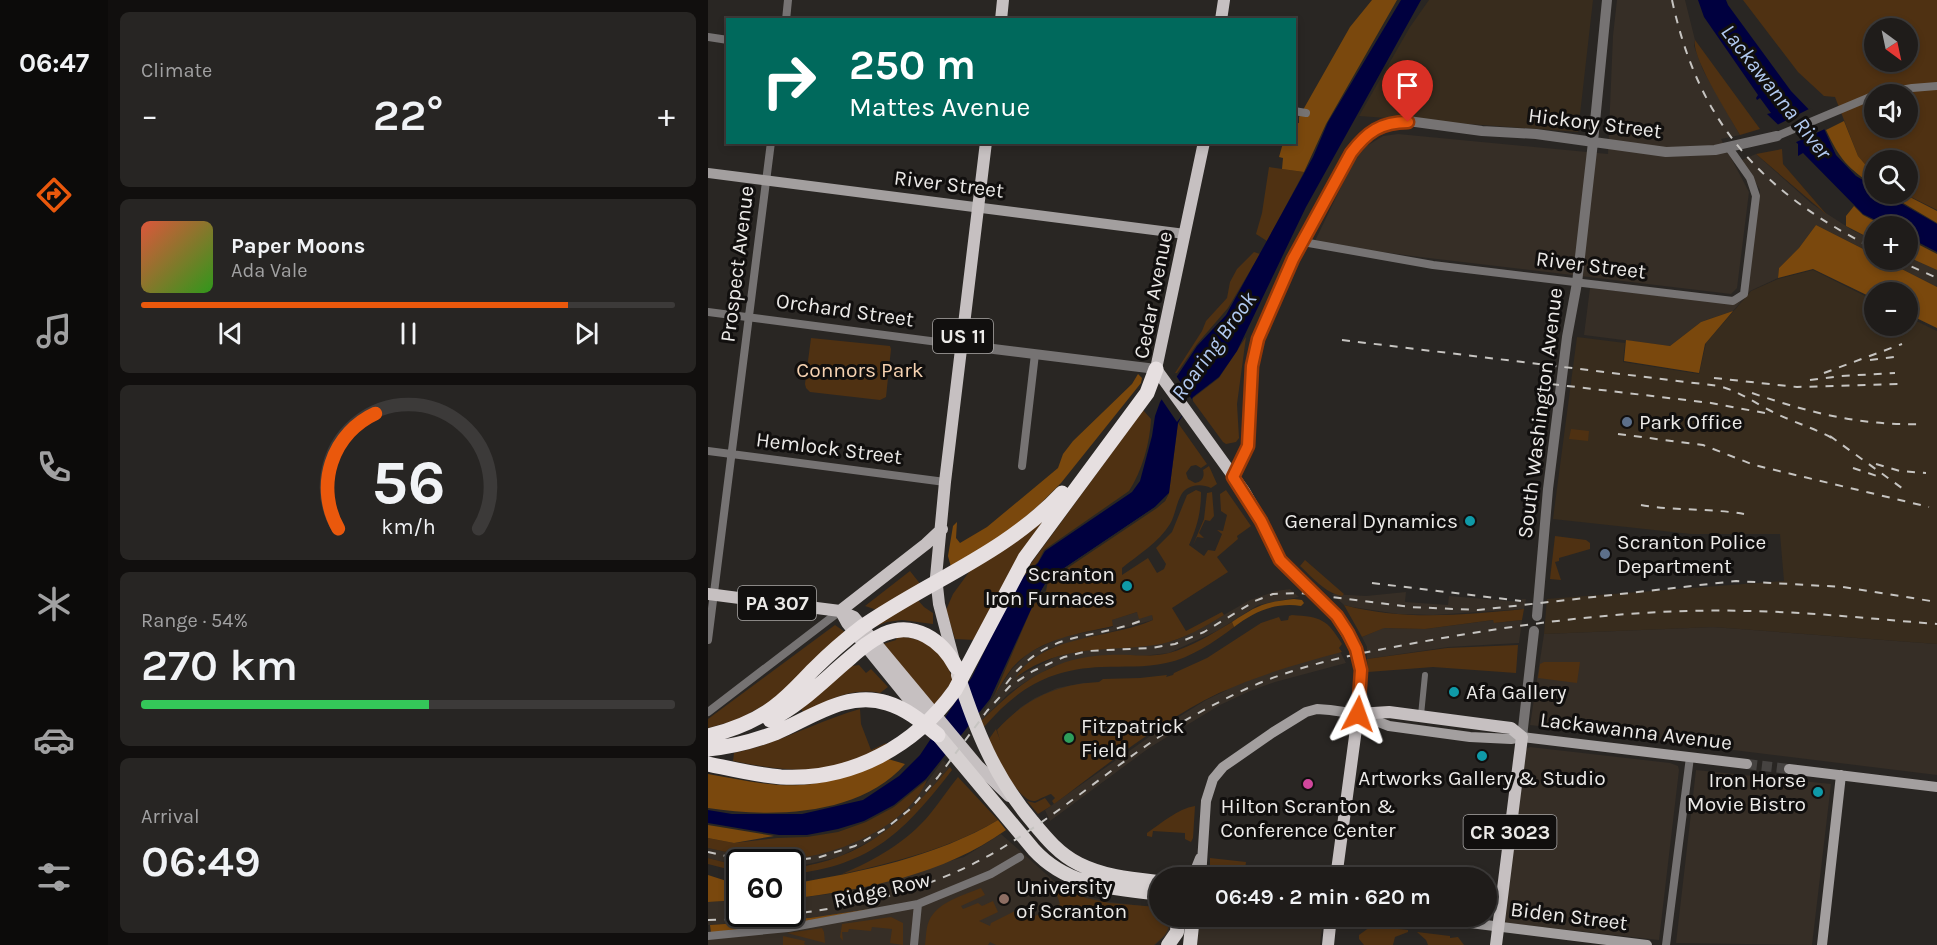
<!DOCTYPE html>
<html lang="en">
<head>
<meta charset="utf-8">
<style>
	:root { --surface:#1f1c1a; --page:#272523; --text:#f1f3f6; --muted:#a1a1a2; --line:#3c3a39; --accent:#ea580c }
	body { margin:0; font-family:Karla,sans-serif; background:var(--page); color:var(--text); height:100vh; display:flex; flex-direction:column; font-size:22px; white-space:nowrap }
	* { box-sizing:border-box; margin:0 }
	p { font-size:20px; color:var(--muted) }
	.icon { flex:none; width:33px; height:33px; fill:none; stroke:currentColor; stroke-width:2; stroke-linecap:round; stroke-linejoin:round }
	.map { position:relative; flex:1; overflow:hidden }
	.side { display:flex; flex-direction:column; gap:12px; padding:12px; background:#110f0e; width:600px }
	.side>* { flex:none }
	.banner { position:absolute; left:18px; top:18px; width:570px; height:126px; border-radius:0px; box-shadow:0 3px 9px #0003,0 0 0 2px var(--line); background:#00695c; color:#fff; overflow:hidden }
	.needle { width:39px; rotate:147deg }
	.tools { position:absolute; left:1156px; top:18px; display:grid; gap:12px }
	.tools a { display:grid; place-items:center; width:54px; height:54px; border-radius:50%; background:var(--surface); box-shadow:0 3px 9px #0003,0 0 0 2px var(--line); font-size:30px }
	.speed { position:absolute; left:18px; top:849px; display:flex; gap:12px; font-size:30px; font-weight:700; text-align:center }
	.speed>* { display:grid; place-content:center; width:78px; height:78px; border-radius:50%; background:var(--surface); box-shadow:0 3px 9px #0003,0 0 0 2px var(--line); line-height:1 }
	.speed .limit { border:3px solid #111; border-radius:9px; background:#fff; color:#111 }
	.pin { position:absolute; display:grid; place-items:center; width:51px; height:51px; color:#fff; margin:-62px -26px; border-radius:50% 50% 50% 0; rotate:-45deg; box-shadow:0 0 6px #0007 }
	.pin .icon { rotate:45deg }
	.me { position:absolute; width:66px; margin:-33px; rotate:4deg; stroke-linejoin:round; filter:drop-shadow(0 0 4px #0008) }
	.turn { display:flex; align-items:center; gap:21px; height:126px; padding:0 24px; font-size:27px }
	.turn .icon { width:78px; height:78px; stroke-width:2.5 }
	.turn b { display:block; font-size:42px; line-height:51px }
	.big { font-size:45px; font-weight:600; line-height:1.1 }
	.side .tile { flex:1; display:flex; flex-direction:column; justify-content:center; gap:9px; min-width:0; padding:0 21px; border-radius:9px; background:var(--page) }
	.side .dial { align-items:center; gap:0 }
	.dial svg { height:156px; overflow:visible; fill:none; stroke:var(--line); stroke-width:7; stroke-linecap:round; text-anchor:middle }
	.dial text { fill:var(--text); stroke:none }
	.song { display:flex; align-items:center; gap:18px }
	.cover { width:72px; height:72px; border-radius:9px; background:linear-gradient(135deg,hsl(10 70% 55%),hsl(110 70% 35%)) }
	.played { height:6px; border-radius:3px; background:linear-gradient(90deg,var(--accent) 80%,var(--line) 80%) }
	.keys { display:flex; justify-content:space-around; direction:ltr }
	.heat { display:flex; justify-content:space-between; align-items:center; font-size:33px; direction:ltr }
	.charge { height:9px; border-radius:4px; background:linear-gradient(90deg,#34c759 54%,var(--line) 0) }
	.trip { position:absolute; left:441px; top:867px; width:348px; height:60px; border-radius:30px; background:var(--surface); box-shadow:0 3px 9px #0003,0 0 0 2px var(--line); font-weight:600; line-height:60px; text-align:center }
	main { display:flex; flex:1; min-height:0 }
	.menu { display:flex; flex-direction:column; width:108px; justify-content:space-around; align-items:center; background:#0c0b0a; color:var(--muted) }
	.menu .icon { width:42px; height:42px }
	.menu .active { color:var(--accent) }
	.menu b { font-size:27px; color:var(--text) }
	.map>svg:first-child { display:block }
	.built { fill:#362e26 }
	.industrial { fill:#382c1d }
	.green { fill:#4f3112; fill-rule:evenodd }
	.forest { fill:#7a480d }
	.water { fill:#00003f }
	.pier { fill:#292623 }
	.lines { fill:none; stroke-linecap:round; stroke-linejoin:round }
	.secondary-tunnel { stroke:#464341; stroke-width:10; stroke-dasharray:10 5; stroke-linecap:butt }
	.pedestrian { stroke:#767373; stroke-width:6 }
	.minor { stroke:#767373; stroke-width:8 }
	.tertiary { stroke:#767373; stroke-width:10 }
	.secondary { stroke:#a39f9f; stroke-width:10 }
	.primary { stroke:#c6c0c1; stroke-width:12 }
	.trunk { stroke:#d6d0d0; stroke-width:14 }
	.motorway { stroke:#e6dfe0; stroke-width:15 }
	.rail { stroke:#c6c4c1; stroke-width:2; stroke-dasharray:8 8; stroke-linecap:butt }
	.route-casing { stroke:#983908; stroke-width:15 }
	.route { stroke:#ea580c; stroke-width:10 }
	.service-dot { fill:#5c6f8a; stroke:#110f0e; stroke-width:2 }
	.culture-dot { fill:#0f9aa8; stroke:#110f0e; stroke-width:2 }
	.leisure-dot { fill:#2e9e5b; stroke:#110f0e; stroke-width:2 }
	.hotel-dot { fill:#d1479c; stroke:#110f0e; stroke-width:2 }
	.education-dot { fill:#8d6e63; stroke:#110f0e; stroke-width:2 }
	.labels { text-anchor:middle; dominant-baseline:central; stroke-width:6; stroke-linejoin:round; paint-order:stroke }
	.shield { fill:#110f0e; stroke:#aaa8a7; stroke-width:1.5 }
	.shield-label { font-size:20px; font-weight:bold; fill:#eceae8 }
	.street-label { font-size:21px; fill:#eceae8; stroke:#110f0e }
	.park-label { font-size:21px; fill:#f6d2b1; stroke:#110f0e }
	.poi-label { font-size:21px; fill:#eceae8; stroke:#110f0e; text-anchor:start }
	.water-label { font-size:22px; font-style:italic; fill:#b2caf1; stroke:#110f0e }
</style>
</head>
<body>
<main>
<nav class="menu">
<b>06:47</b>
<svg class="icon active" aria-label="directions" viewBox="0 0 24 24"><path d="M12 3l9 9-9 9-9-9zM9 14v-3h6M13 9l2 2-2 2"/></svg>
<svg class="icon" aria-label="music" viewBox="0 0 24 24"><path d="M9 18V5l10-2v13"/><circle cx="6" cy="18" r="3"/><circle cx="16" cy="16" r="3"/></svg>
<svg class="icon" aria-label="phone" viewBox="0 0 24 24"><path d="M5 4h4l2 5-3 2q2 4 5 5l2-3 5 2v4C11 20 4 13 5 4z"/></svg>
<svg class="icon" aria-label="climate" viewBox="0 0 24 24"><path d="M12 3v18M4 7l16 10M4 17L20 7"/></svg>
<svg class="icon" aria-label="car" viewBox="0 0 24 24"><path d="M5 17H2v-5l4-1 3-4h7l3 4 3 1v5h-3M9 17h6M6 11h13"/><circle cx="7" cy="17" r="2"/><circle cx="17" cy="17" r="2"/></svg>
<svg class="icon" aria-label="filters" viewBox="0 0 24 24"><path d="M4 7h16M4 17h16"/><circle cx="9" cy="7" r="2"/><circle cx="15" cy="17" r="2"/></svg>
</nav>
<section class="side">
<div class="tile"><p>Climate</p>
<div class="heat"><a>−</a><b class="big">22°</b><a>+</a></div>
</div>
<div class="tile">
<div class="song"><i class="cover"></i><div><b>Paper Moons</b><p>Ada Vale</p></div></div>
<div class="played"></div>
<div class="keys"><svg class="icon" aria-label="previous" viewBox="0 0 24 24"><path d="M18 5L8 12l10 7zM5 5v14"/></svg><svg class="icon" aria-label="pause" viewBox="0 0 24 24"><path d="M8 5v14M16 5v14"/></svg><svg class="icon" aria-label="next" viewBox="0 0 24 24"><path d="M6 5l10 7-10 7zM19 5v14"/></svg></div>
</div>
<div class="tile dial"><svg viewBox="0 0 100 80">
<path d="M14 69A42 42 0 1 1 86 69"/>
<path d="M14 69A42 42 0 0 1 33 10" stroke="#ea580c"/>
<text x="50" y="56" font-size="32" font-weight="700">56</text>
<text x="50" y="72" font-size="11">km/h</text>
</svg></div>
<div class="tile"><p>Range · 54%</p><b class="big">270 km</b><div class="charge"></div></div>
<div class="tile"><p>Arrival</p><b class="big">06:49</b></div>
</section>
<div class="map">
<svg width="1229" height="945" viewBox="0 0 1229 945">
	<rect width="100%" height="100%" fill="#292623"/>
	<path class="built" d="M909,0H977L987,40L986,46L995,70L1032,135L1013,139L1041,192L1029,288L1023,294L712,257L606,243L644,164L657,147L675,136L690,134L900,154L905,36Z
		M1048,154L1104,204L1144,230L1167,241V255L1108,225L1091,248L1071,268L1070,278L1042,291L1025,311L993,322L962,346L876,335L882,288L1024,304L1037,296L1052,190L1034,160Z
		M1200,257L1229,270V287L1176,260H1200Z
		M582,589L591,597L550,605L509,631L461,653L434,656L400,655L344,667L319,681L301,693L273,721L272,716L304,669L320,653L353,637L405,627L403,620L429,612L444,615L445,620L340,649L309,677L347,657L370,651L428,646L468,640L493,628L542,600L568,591Z
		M698,592L697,602L740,605L741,596L813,602L814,599H818L816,609L725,615L690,614L644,607L636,605L624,594L658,596Z
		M786,620L787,623L814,620L811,643L740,647L659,659V647L654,637L675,628L717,629Z
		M1005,627L1229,644V775L822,725L836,634Z
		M622,632L638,663L567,682L542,691L512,705L441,748L342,821L337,810L461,723L498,700L519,690L289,730L313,707L327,698L349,688L375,683H415L456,678Z
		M822,747L962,763L970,766L971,770L951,940L798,923L796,920L818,749Z
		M235,760L242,767L201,813L172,836L131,857L83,868L82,862H32L31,866L0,858V848L48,858L73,859H87L127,849L217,785Z
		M988,770L1123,784L1104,945L968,943Z
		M293,834L346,881L379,896L402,902L451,908L452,916L460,917L462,924L461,933L447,945H0V933L153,910L102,918L0,925V902L31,900L32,914H82L83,899L121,894L256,857Z
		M613,917L615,919L612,945H489L492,917Z"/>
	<path class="industrial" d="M721,0H885L870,132L651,116L702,27Z
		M1105,270L1167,301V326H1200V317L1229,331V644L1005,627L836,634L839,599L1076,581L1072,534H983L845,519L869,337L917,343L915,362L991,374L998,343L1043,291L1070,279Z"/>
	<path class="green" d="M1035,0H1229V210L1197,194H1200V160H1167V176L1150,156L1127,97L1116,96L1090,72ZM1167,28H1200V62H1167ZM1167,94H1200V128H1167Z
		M987,40L1052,129L1032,135C1022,117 983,57 987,40Z
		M1074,149L1075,164L1119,215L1048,154Z
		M561,167L596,172L559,241L548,234L554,213Z
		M546,252L552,254L520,308L489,344L469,373H467L494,331L498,321L519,298L522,282L529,269Z
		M538,337L529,404L531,438L528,442L518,444L515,442L485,401V398L511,378Z
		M103,338L182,346L183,349L178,397L172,400L102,392L98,388L97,384Z
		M435,410L443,419C442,443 434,471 421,491L336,550L330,562L311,580Z
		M470,423L499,464L493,468L488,465L483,466L478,473L480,479L487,483C494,482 497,477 495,470L501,466L509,484L503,488C495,484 484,484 477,490C469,497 468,514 462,524C451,542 430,555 414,568V575L440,558L449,573L456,569L458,564L448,548L464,532L479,495L488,490L493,492C493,513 489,527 481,545L496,556L500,550L507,551L514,534L509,530L515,531L519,515L513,511L512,494L518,490L543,526L529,536L530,539L509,557L520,572L464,608L478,631L514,612L516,615C496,627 476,639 453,644C399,653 355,642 307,678C338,633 399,640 445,620L444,615L431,619L429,612L404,620L405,626C369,634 330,639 304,668C297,677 292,687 286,696L325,605L338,591L340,581L457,501L461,493Z
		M863,429L881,431L880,441L861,439Z
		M504,492L506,516L502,521L497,520L491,533L496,538L489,537L485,545L496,519L499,493Z
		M341,513C313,554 287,594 267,640L247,639L238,610L245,594L264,568Z
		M847,536L878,540L882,543V549L851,558V561L847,562L853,580L842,579Z
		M597,560L636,594L634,596C617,593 604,577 592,566Z
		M202,571L213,585L169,610L157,606Z
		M208,598L216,607L225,613V624L194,620L179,622L164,628Z
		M636,605C694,621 757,615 816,609L814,620L786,623L785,620L717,629L676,628L654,637Z
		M584,615C613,617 619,619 634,644L631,648L634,652C592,663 551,675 511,693C452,721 399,765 346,804L344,801L347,798L343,794C339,795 330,800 327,801C311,804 286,752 281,739L288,729L292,740L289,730C317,699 349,684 391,682L395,679L432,678L459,675L458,677L465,675L466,673L499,658L553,623L571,617L573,621L580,620L581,616Z
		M524,622L526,627C506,642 483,658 458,663C437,668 415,666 394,667C341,669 310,688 276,727L273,721C295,700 315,680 343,668C359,660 383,655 401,655C421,654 441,658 461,653C483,647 504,634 524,622Z
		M127,625L137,632L71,695L60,703L29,720L0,728V719Z
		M189,637C218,636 237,653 245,680L225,708L175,644L188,640Z
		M810,645L808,673L725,667L660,672L659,659L739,648Z
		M836,662H872L869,683L830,678L832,664Z
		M151,665L158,673L163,669L180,687L172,693C143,687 120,700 96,713L93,709L144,666Z
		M152,709L153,724L163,750L178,743L180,747C164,753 148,762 132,766C96,774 61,768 25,761L26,753C70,744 109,721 152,709Z
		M242,767L244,770C197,831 163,866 83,874V868C156,860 196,820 242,767Z
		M250,777L290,820C243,848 188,862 134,874C167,860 199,842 222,814C232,802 240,789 250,777Z
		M219,780C199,828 123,859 74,859C49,859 24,853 0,848V838L26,843L69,838L99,837L130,832L158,822L186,807Z
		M337,798L343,806L330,814L319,801L327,803Z
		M487,806L485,838L483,842L477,839V833L445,831L444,837L439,836V833C454,823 469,809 487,806Z
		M0,858L31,866V872L0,864Z
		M502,858L538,862L537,870L502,866Z
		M350,884L378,898L401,903L449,907L451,909L452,916L459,917C464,931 456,936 446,945H288L282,942L280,945H217C218,938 218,927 221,921C229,902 256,895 273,888L277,895L253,906L255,909L270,903L274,906L285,901L290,912L271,921L282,926L283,923L315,907L321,919L352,904L346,886Z
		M183,917L195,923V945L182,943L184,929L164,927L163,931L141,929L140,932H134L135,941L132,937L134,924Z
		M662,927L670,929L671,927L700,930V932L687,937L685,945H656L651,939V935Z
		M114,928L116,932L117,943L79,933Z
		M709,932L742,936V938L750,937L756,945H720L718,940Z
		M75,936L97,941L96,944L98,945H75Z"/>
	<path class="forest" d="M664,0H689L618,124L596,172L574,169L575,158L571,157L575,143L586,142L587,123H591V117L642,27Z
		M1136,121L1150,156L1167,176V186C1140,169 1131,158 1118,130Z
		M1180,194H1196L1229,211V223Z
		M1146,206L1155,215L1176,226H1167V241L1138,226V216Z
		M1108,225L1167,255V260H1176L1229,287V328L1200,314V292H1167V299L1105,269L1070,278L1071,268L1091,248Z
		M1200,239L1229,254V270L1200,257Z
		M1025,311L997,344L991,373L916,361L918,340L962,346L993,322Z
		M430,374L434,378L433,383L353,483L330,506L300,532L243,567L240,556L245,526L249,522L248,538L252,543L279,527L350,468L355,454L365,441L424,384Z
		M586,599L594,600L596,603L593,606C567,602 546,612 526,627L524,622C548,606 556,602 586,599Z
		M180,759L197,764C152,816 63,818 0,808V774C30,779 62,787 92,785C122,784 152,770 180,759Z
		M290,820L298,830C235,875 158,889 83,899V884C153,872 228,857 290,820Z
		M0,825L66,836L26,843L0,838Z
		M0,875L31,885V900L0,902Z
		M168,908L71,926L3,933L2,925L102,918Z"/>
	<path class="water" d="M693,0H713L598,207L529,351L511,377L485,397L470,423L461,493L447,507L340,579L325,605L282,699L218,779L186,805L156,821L130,829L99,835H71L0,823V810L24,814H94L155,800L191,776L212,755L264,677L310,582L330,563L337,551L424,492L432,481L444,436L447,416L452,402L489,346L518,315L605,157L620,122Z
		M990,0H1018L1020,5L1083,91L1113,122L1128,155L1148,176L1167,187V194H1177L1229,224V252L1200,237V226H1180L1155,214L1095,153L1090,156V144L1059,114L1063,113L1052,98L1049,100L1048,98L1050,95L996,17Z"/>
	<path class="pier" d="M1103,108L1115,120L1119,128L1084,144L1067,126Z
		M467,374L485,401L469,422L452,397Z
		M461,493L457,501L449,508L340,581L334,596L325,605L340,579L447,507Z"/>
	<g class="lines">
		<path class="secondary-tunnel" d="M1039,764L1081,769"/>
		<path class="pedestrian" d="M713,715L717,675"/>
		<path class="minor" d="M78,20L80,0
			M0,37L20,40
			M1170,94L1204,88L1229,86
			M586,111L598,113
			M1069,136L1167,95
			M595,242L725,265L1025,301L1036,294L1048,196L1042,178L1021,148
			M0,312L253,345
			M0,451L237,482
			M314,466L327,354
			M0,640L63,142
			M0,712L132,611
			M0,936L80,928L210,904L283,874L312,857
			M206,945L210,904
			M958,945L982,757"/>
		<path class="tertiary" d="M253,345L448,369
			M525,477L540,446L544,366L550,339L585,259L626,184L643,153L653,140L665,129L678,124L700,121L774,131L828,134L958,152L1007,150L1069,136
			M829,616L840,489L859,337L869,283L885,142L899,0
			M814,737L826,631"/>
		<path class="secondary" d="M0,173L477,234
			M1081,769L1229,787
			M479,878L488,868L492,858
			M493,878L498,801L505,779L515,767L564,733L598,712L609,709L622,710L650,714L681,726L762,737L803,739L814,737L1039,764
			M706,916L939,945
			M1114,945L1133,775"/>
		<path class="primary" d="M293,20L295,0
			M513,20L516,0
			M496,142L448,369L536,491L553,521L572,560L629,616L648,649L653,670L650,714L628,878
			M0,594L132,611L146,617L270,766L301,796
			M132,611L218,544L234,529
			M133,612L139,623L220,723
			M246,661L231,604L228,577L237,482L278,142
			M650,714L681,712L787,726L803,728L814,737L788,945
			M620,945L623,916"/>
		<path class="trunk" d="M250,675C268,730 286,776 324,821C338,838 351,854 371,864C397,877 424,879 452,882
			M230,735L326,850C360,887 405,888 452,894
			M460,945L469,932L470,916
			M482,945L485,916"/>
		<path class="motorway" d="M62,720C90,706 112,684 135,664C148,653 160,641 176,634C206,621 234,640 248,667
			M0,736C24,730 46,722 66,707C81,696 93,682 106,669C121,654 137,640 154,627C220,581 297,554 354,493
			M0,749C23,747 46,741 67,733C103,718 139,690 179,703C199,709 214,722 230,735
			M0,764C24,769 48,775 73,777C144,781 207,746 247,690L317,558L439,393L448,369"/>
		<path class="rail" d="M964,0C991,125 1055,193 1167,249
			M1189,260L1229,278
			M634,340L1011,386C1030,391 1044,401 1061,410C1083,422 1108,428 1129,441
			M1162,360L1186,357
			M1116,373L1194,344
			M1006,378L1089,387L1191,384
			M1102,380L1133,376L1187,373
			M843,384L1003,403L1062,414
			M1044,393C1102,413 1154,426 1216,424
			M910,434L995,445L1046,465L1221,507
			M1122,436L1198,491
			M1168,464L1192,471L1218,473
			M1145,468L1172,477
			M933,505C967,511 1001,508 1036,514
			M664,583L813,601
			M298,684C340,628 379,642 435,620
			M0,852L36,860L75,862L112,857L147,846L177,829L201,810L230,777L279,711L302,686L325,671L356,657L380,651L443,648L467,644L496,632L547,601L565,594L592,593L702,607L770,610L1028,581L1135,587L1229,602
			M0,920C104,916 204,902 294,848C352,813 403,768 460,731C485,715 512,701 540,688C600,661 664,651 729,639C832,621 936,608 1040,611C1103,612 1166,619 1229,624"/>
	</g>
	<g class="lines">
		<g class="route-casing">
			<path id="route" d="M650,714L653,670L648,649L640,633L629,616L572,560L553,521L525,477L540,446L544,366L550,339L585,259L643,153C659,132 673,122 700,122"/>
		</g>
		<use href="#route" class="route"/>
	</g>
	<g class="service-dot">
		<circle cx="919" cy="422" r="6"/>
		<circle cx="897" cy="554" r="6"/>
	</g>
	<g class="culture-dot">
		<circle cx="762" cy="521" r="6"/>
		<circle cx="419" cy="586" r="6"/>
		<circle cx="746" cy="692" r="6"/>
		<circle cx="774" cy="756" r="6"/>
		<circle cx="1110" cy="792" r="6"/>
	</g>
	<circle class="leisure-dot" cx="361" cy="738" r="6"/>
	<circle class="hotel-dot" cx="600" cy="784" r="6"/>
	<circle class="education-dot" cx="296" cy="899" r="6"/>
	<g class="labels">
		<g class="shield">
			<rect x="225" y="319" width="60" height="34" rx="4.5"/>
			<rect x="30" y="586" width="78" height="34" rx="4.5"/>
			<rect x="755.5" y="815" width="93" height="34" rx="4.5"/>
		</g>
		<g class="shield-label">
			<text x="255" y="336">US 11</text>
			<text x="69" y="603">PA 307</text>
			<text x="802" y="832">CR 3023</text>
		</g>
		<g class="street-label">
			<text transform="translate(887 123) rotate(7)">Hickory Street</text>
			<text transform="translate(241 184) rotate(7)">River Street</text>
			<text transform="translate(29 264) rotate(-83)">Prospect Avenue</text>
			<text transform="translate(883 265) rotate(7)">River Street</text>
			<text transform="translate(445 295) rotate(-79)">Cedar Avenue</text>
			<text transform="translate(137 310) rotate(8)">Orchard Street</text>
			<text transform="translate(832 413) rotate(-83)">South Washington Avenue</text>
			<text transform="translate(121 448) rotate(7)">Hemlock Street</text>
			<text transform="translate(928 731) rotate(7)">Lackawanna Avenue</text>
			<text transform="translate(174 890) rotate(-13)">Ridge Row</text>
			<text transform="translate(861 916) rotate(7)">Biden Street</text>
		</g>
		<g class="park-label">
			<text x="152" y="370">Connors Park</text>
		</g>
		<g class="poi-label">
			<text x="931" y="422">Park Office</text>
			<text x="750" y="521" text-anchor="end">General Dynamics</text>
			<text x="909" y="542">Scranton Police<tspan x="909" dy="24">Department</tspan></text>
			<text x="407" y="574" text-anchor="end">Scranton<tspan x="407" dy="24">Iron Furnaces</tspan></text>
			<text x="758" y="692">Afa Gallery</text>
			<text x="373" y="726">Fitzpatrick<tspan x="373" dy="24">Field</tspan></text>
			<text x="774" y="778" text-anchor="middle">Artworks Gallery &amp; Studio</text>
			<text x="1098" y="780" text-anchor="end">Iron Horse<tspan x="1098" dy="24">Movie Bistro</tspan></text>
			<text x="600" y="806" text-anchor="middle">Hilton Scranton &amp;<tspan x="600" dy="24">Conference Center</tspan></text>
			<text x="308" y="887">University<tspan x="308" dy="24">of Scranton</tspan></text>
		</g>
		<g class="water-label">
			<text transform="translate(1068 92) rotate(52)">Lackawanna River</text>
			<text transform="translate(506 346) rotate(-54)">Roaring Brook</text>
		</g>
	</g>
</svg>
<div class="tools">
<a><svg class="needle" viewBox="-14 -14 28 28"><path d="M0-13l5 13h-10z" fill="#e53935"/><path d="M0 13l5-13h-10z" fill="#a1a1a2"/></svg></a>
<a><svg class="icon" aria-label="sound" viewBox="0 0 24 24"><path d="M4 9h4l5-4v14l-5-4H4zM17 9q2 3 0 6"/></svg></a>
<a><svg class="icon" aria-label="search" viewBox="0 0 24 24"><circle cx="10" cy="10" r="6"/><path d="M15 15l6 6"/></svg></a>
<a>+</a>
<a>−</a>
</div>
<div class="speed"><div class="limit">60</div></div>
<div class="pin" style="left:700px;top:122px;background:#d93025"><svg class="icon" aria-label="arrive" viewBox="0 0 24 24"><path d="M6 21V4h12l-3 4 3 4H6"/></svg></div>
<svg class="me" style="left:650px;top:714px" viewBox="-20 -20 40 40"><path d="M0-17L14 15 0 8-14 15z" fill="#ea580c" stroke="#fff" stroke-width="4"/></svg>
<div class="trip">06:49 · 2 min · 620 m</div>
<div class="banner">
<div class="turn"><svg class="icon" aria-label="right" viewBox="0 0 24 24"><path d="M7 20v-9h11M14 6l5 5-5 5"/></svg><div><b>250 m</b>Mattes Avenue</div></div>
</div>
</div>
</main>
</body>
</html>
